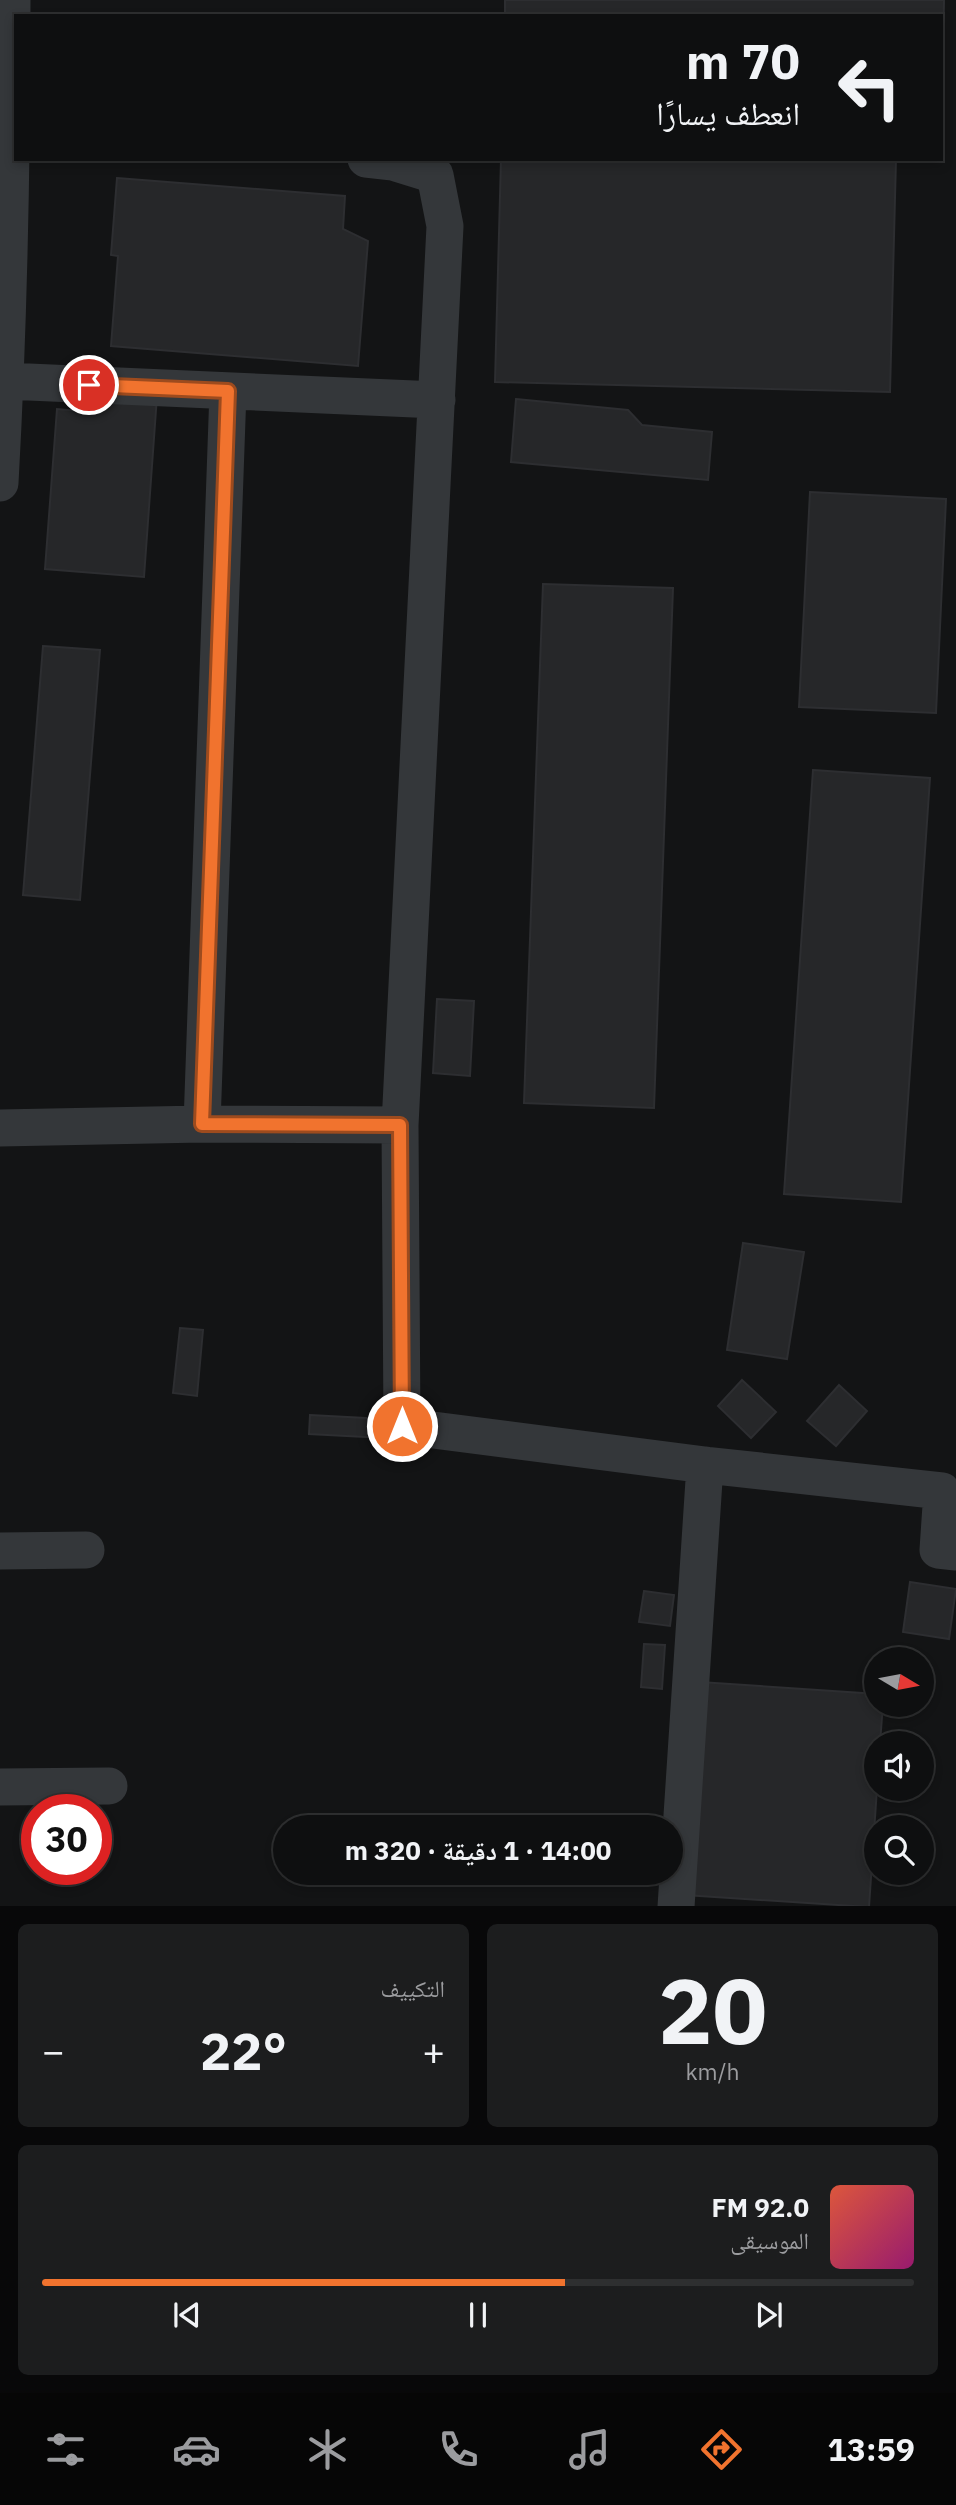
<!DOCTYPE html>
<html lang="ar">
<head>
<meta charset="utf-8">
<style>
	:root { --surface:#0e0f10; --page:#1c1d1e; --text:#f1f3f6; --muted:#9b9c9f; --line:#2e2f30; --accent:#f1732e }
	body { margin:0; font-family:"IBM Plex Sans","Noto Naskh Arabic",sans-serif; background:var(--page); color:var(--text); direction:rtl; height:100vh; display:flex; flex-direction:column; font-size:26px; white-space:nowrap }
	* { box-sizing:border-box; margin:0 }
	p { font-size:23px; color:var(--muted) }
	.icon { flex:none; width:38px; height:38px; fill:none; stroke:currentColor; stroke-width:2; stroke-linecap:round; stroke-linejoin:round }
	.map { position:relative; height:1906px; overflow:hidden; direction:ltr }
	.drawer { display:flex; flex-direction:column; gap:18px; padding:18px; background:#080809; flex:1 }
	.drawer>* { flex:none }
	.guide { position:absolute; left:14px; top:14px; width:929px; height:147px; border-radius:0px; box-shadow:0 4px 10px #0003,0 0 0 2px var(--line); direction:rtl; background:#0e0f10; color:var(--text); overflow:hidden }
	.needle { width:46px; rotate:100deg }
	.buttons { position:absolute; left:864px; top:1647px; display:grid; gap:14px }
	.buttons a { display:grid; place-items:center; width:70px; height:70px; border-radius:50%; background:var(--surface); box-shadow:0 4px 10px #0003,0 0 0 2px var(--line); font-size:35px }
	.speed { position:absolute; left:21px; top:1794px; display:flex; gap:14px; font-size:35px; font-weight:700; text-align:center }
	.speed>* { display:grid; place-content:center; width:91px; height:91px; border-radius:50%; background:var(--surface); box-shadow:0 4px 10px #0003,0 0 0 2px var(--line); line-height:1 }
	.speed .limit { border:10px solid #d22; background:#fff; color:#111 }
	.pin { position:absolute; display:grid; place-items:center; width:60px; height:60px; color:#fff; margin:-30px; border:4px solid #fff; border-radius:50%; box-shadow:0 2px 7px #0007 }
	.me { position:absolute; width:77px; margin:-38px; rotate:0deg; stroke-linejoin:round; filter:drop-shadow(0 0 5px #0008) }
	.turn { display:flex; align-items:center; gap:24px; height:147px; padding:0 28px; font-size:32px }
	.turn .icon { width:91px; height:91px; stroke-width:2.5 }
	.turn b { display:block; font-size:49px; line-height:60px }
	.big { font-size:52px; font-weight:700; line-height:1.1 }
	.drawer .tile { flex:1; display:flex; flex-direction:column; justify-content:center; gap:10px; min-width:0; padding:0 24px; border-radius:10px; background:var(--page) }
	.drawer .dial { align-items:center; gap:0 }
	.dial b { font-size:91px; line-height:1 }
	.song { display:flex; align-items:center; gap:21px }
	.cover { width:84px; height:84px; border-radius:10px; background:linear-gradient(135deg,hsl(10 70% 55%),hsl(320 70% 35%)) }
	.played { height:7px; border-radius:4px; background:linear-gradient(90deg,var(--accent) 60%,var(--line) 60%) }
	.keys { display:flex; justify-content:space-around; direction:ltr }
	.heat { display:flex; justify-content:space-between; align-items:center; font-size:38px; direction:ltr }
	.drawer .tiles { flex:1; display:grid; gap:18px; grid-template-columns:1fr 1fr }
	.tile:last-child { grid-column:span 2 }
	.trip { position:absolute; left:273px; top:1815px; width:410px; height:70px; border-radius:35px; background:var(--surface); box-shadow:0 4px 10px #0003,0 0 0 2px var(--line); font-weight:700; line-height:70px; text-align:center; direction:rtl }
	.menu { display:flex; height:112px; justify-content:space-around; align-items:center; background:#060606; color:var(--muted) }
	.menu .icon { width:49px; height:49px }
	.menu .current { color:var(--accent) }
	.menu b { font-size:32px; color:var(--text) }
	.map>svg:first-child { display:block }
	.building { fill:#262729; stroke:#2d2e31; stroke-width:2 }
	.lines { fill:none; stroke-linecap:round; stroke-linejoin:round }
	.minor { stroke:#34373a; stroke-width:37 }
	.route-casing { stroke:#9d4b1e; stroke-width:18 }
	.route { stroke:#f1732e; stroke-width:12 }
</style>
</head>
<body>
<div class="map">
<svg width="956" height="1907" viewBox="0 0 956 1907">
	<rect width="100%" height="100%" fill="#131415"/>
	<path class="building" d="M505,0H944L942,118V16H505Z
		M501,159H896L890,392L495,382Z
		M117,178L345,196L343,229L368,241L358,366L111,346L118,256L111,255Z
		M82,390L157,396L144,577L45,569L57,409L80,411Z
		M516,399L628,410L642,425L712,432L708,480L511,462Z
		M810,492L946,499L936,713L799,707Z
		M543,584L673,588L654,1108L524,1103Z
		M43,646L100,650L80,900L23,895Z
		M813,770L930,778L901,1202L784,1194Z
		M437,999L474,1001L470,1076L433,1073Z
		M743,1243L804,1252L787,1359L727,1350Z
		M180,1328L203,1330L197,1396L173,1393Z
		M742,1380L776,1412L751,1438L718,1406Z
		M839,1385L867,1411L836,1446L807,1421Z
		M310,1415L384,1419V1438L309,1434Z
		M910,1582L956,1589L949,1639L903,1632Z
		M644,1591L674,1595L670,1626L639,1622Z
		M644,1644L665,1645L662,1689L641,1687Z
		M700,1682L877,1694V1704H883L880,1743H877V1788L869,1907L685,1895Z"/>
	<g class="lines">
		<path class="minor" d="M366,159L393,162L435,175L445,226L400,1125L402,1426L705,1465L942,1491L938,1550L956,1552
			M6,381L437,400
			M0,483C9,322 12,161 12,0
			M202,1124L228,391
			M0,1128L202,1124L400,1125
			M0,1551L86,1550
			M0,1787L109,1786
			M676,1907L705,1465"/>
	</g>
	<g class="lines">
		<g class="route-casing">
			<path id="route" d="M89,385L228,391L202,1124L400,1125L402,1426"/>
		</g>
		<use href="#route" class="route"/>
	</g>
</svg>
<div class="buttons">
<a><svg class="needle" viewBox="-14 -14 28 28"><path d="M0-13l5 13h-10z" fill="#e53935"/><path d="M0 13l5-13h-10z" fill="#9b9c9f"/></svg></a>
<a><svg class="icon" aria-label="sound" viewBox="0 0 24 24"><path d="M4 9h4l5-4v14l-5-4H4zM17 9q2 3 0 6"/></svg></a>
<a><svg class="icon" aria-label="search" viewBox="0 0 24 24"><circle cx="10" cy="10" r="6"/><path d="M15 15l6 6"/></svg></a>
</div>
<div class="speed"><div class="limit">30</div></div>
<div class="pin" style="left:89px;top:385px;background:#d93025"><svg class="icon" aria-label="arrive" viewBox="0 0 24 24"><path d="M6 21V4h12l-3 4 3 4H6"/></svg></div>
<svg class="me" style="left:402px;top:1426px" viewBox="-20 -20 40 40"><circle r="17" fill="#f1732e" stroke="#fff" stroke-width="3"/><path d="M0-11L8 9 0 5-8 9z" fill="#fff"/></svg>
<div class="trip">14:00 · 1 دقيقة · 320 m</div>
<div class="guide">
<div class="turn"><svg class="icon" aria-label="left" viewBox="0 0 24 24"><path d="M17 20v-9H6M10 6l-5 5 5 5"/></svg><div><b>70 m</b>انعطف يسارًا</div></div>
</div>
</div>
<section class="drawer">
<div class="tiles">
<div class="tile dial"><b>20</b><p>km/h</p></div>
<div class="tile"><p>التكييف</p>
<div class="heat"><a>−</a><b class="big">22°</b><a>+</a></div>
</div>
<div class="tile">
<div class="song"><i class="cover"></i><div><b>92.0 FM</b><p>الموسيقى</p></div></div>
<div class="played"></div>
<div class="keys"><svg class="icon" aria-label="previous" viewBox="0 0 24 24"><path d="M18 5L8 12l10 7zM5 5v14"/></svg><svg class="icon" aria-label="pause" viewBox="0 0 24 24"><path d="M8 5v14M16 5v14"/></svg><svg class="icon" aria-label="next" viewBox="0 0 24 24"><path d="M6 5l10 7-10 7zM19 5v14"/></svg></div>
</div>
</div>
</section>
<nav class="menu">
<b>13:59</b>
<svg class="icon current" aria-label="directions" viewBox="0 0 24 24"><path d="M12 3l9 9-9 9-9-9zM9 14v-3h6M13 9l2 2-2 2"/></svg>
<svg class="icon" aria-label="music" viewBox="0 0 24 24"><path d="M9 18V5l10-2v13"/><circle cx="6" cy="18" r="3"/><circle cx="16" cy="16" r="3"/></svg>
<svg class="icon" aria-label="phone" viewBox="0 0 24 24"><path d="M5 4h4l2 5-3 2q2 4 5 5l2-3 5 2v4C11 20 4 13 5 4z"/></svg>
<svg class="icon" aria-label="climate" viewBox="0 0 24 24"><path d="M12 3v18M4 7l16 10M4 17L20 7"/></svg>
<svg class="icon" aria-label="car" viewBox="0 0 24 24"><path d="M5 17H2v-5l4-1 3-4h7l3 4 3 1v5h-3M9 17h6M6 11h13"/><circle cx="7" cy="17" r="2"/><circle cx="17" cy="17" r="2"/></svg>
<svg class="icon" aria-label="filters" viewBox="0 0 24 24"><path d="M4 7h16M4 17h16"/><circle cx="9" cy="7" r="2"/><circle cx="15" cy="17" r="2"/></svg>
</nav>
</body>
</html>
